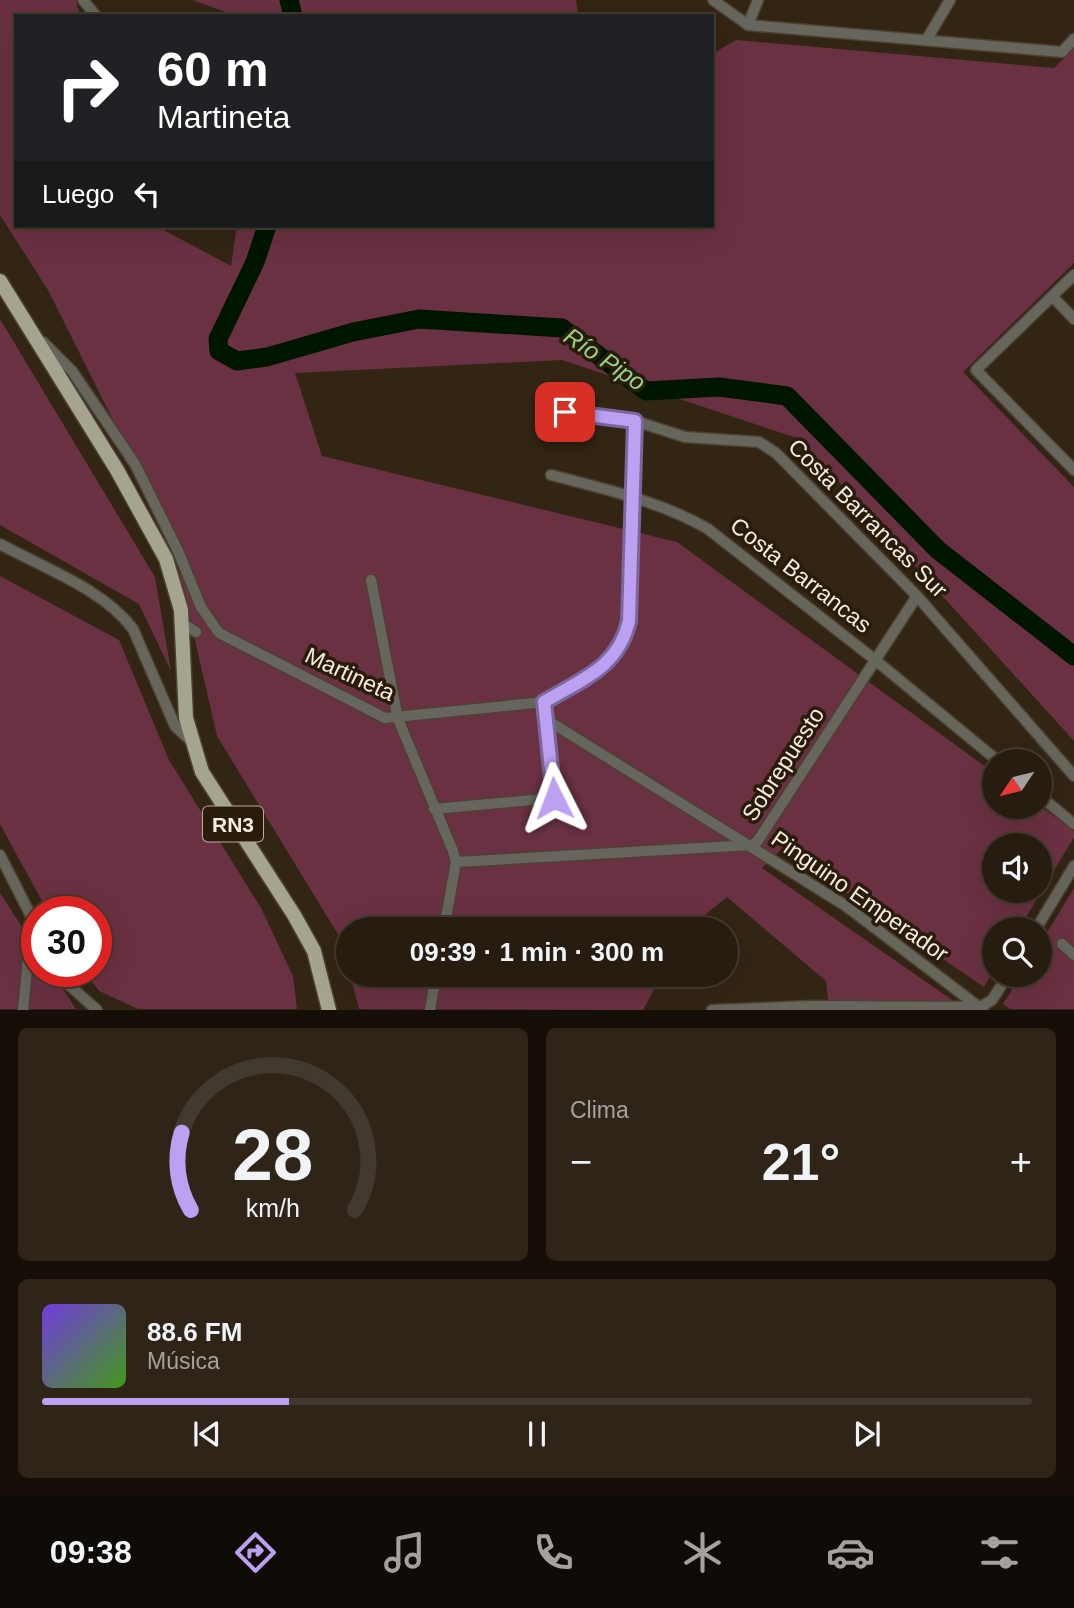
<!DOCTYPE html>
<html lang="es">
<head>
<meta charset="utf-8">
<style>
	:root { --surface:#261c0f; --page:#2e2518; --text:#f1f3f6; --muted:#a4a19e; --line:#423a2f; --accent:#bca0f2 }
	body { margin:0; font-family:Arial,sans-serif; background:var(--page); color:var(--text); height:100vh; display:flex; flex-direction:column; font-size:26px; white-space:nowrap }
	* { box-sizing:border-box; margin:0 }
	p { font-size:23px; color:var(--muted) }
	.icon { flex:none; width:38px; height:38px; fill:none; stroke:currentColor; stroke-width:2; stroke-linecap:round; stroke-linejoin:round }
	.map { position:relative; height:1010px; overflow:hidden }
	.details { display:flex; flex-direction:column; gap:18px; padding:18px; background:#150f08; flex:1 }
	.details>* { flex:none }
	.guide { position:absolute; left:14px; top:14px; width:700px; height:214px; border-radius:0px; box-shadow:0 7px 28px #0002,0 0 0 2px var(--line); background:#202124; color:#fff; overflow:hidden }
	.needle { width:46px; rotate:235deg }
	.buttons { position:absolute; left:982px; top:749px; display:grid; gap:14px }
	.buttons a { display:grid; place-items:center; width:70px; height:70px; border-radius:50%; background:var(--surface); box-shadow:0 7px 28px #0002,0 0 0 2px var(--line); font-size:35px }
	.speed { position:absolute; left:21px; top:896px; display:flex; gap:14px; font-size:35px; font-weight:700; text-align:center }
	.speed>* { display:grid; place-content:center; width:91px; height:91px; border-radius:50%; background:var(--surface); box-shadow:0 7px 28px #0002,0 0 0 2px var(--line); line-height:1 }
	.speed .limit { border:10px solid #d22; background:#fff; color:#111 }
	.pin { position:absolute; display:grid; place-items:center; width:60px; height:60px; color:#fff; margin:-30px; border-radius:14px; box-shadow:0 4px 10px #0006 }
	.me { position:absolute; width:77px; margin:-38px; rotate:357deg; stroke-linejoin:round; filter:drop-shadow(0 0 5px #0008) }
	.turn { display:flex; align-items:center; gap:24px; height:147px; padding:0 28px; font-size:32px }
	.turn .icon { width:91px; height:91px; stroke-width:2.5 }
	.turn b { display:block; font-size:49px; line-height:60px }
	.then { display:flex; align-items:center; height:66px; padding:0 28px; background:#0003; gap:14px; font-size:26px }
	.big { font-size:52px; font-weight:800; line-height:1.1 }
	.details .widget { flex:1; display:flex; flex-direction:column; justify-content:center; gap:10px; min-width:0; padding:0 24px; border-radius:10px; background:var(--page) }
	.details .dial { align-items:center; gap:0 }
	.dial svg { height:182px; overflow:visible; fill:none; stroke:var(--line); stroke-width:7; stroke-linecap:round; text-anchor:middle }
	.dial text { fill:var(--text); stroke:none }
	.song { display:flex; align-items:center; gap:21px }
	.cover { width:84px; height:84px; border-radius:10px; background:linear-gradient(135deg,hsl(260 70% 55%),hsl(100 70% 35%)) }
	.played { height:7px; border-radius:4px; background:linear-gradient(90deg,var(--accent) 25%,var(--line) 25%) }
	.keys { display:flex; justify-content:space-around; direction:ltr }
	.heat { display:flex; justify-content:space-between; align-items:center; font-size:38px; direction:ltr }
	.details .tiles { flex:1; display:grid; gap:18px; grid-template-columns:1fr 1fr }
	.widget:last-child { grid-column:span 2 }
	.trip { position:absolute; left:336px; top:917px; width:402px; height:70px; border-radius:35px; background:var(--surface); box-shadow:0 7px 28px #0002,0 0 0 2px var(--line); font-weight:800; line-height:70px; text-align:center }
	.menu { display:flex; height:112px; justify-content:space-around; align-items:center; background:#0f0b06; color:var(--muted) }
	.menu .icon { width:49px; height:49px }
	.menu .active { color:var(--accent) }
	.menu b { font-size:32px; color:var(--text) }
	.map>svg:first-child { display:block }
	.green { fill:#6a3142; fill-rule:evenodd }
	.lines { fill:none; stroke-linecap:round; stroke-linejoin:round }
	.river { stroke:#001600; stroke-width:19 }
	.minor-casing { stroke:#4e4131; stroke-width:13 }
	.major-casing { stroke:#4e4131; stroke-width:17 }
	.minor { stroke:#67665c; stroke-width:10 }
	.major { stroke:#a5a48f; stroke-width:14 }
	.route-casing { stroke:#7a689d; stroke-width:18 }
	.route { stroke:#bca0f2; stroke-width:12 }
	.labels { text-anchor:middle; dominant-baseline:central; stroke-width:7; stroke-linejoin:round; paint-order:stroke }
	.shield { fill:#291c0b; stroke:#b8aea1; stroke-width:2 }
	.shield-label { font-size:21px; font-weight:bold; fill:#f6ece1 }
	.street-label { font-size:23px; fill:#f6ece1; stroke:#291c0b }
	.water-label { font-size:24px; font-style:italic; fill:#98d28a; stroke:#291c0b }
</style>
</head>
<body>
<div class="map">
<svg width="1074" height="1010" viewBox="0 0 1074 1010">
	<rect width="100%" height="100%" fill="#332514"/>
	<path class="green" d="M0,0H76L80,16H16V226H156L231,266L237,226H712V54L736,40L1054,68L1074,48V263L963,372L1074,487V741L800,439L562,360L295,373L322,456L677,542L994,773V807L1040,806L1074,831V837L1019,929H994V970L984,987L782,849L762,868L965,1009H829L826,981L727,897L688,929H348V970L339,936L217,736L171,536L48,290L0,215ZM994,845H1040V891H994Z
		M192,0H576L578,16H237Z
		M0,319L155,577L171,671L139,604L0,525Z
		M0,576L119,640L169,760L261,908L293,976L297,1009H138L99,991L84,971H96V912H48L0,824Z
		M1074,888V1009H1010L1003,1004L1021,975H1040V944Z
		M0,893L37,950V971H51L76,1009H0Z
		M350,975H662L643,1010L359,1009Z"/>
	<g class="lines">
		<path class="river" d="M289,0L293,16
			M267,226L255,262L218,339L219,351L237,361L267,357L353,332L419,319L562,328L646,391L719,387L787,396L938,550L1074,656"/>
		<g class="minor-casing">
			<path id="minor" d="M83,0L96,16
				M713,0L748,25L1062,52L1074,39
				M748,25L758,0
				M927,39L950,0
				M1074,275L976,370L1074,470
				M1052,296L1074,319
				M43,342L72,371L135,464L178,551L201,607L219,633L385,718L544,702L602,666L616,653L624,642L629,621L635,421
				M565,412L635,421L685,437L759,442L776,453L917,596L1074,776
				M551,475C604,489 660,501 708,529L874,659L998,761
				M0,544C44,568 103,589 133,629L175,726L192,742
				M371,580L398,719L453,851L456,862L444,929
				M182,623L196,632
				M544,702L547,720L846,906L983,1010
				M1040,796L1074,824
				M434,809L554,798L547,720
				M0,855L34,922
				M456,862L751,845L757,842L917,596
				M1036,929L1074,866
				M1062,944L1074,955
				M61,971L69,985L97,1010
				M23,1010L32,918
				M430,1010L436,975
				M712,1010L811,1006L980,1007L992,1000L1008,975"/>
		</g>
		<g class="major-casing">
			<path id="major" d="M0,281L117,470L166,559L181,610L186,718L202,772L294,915L314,951L329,1010"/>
		</g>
		<use href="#minor" class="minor"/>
		<use href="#major" class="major"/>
	</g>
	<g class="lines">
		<g class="route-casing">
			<path id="route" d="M554,798L544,702C582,679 618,668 629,621L635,421L565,412"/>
		</g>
		<use href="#route" class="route"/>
	</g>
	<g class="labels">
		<rect class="shield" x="203" y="806.5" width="60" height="35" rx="5"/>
		<g class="shield-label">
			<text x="233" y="824">RN3</text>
		</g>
		<g class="street-label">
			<text transform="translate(868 518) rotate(45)">Costa Barrancas Sur</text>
			<text transform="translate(801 575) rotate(38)">Costa Barrancas</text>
			<text transform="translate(350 674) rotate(25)">Martineta</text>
			<text transform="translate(783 764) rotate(-57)">Sobrepuesto</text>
			<text transform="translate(860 896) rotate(35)">Pinguino Emperador</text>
		</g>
		<g class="water-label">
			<text transform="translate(605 359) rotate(34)">Río Pipo</text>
		</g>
	</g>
</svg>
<div class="buttons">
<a><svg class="needle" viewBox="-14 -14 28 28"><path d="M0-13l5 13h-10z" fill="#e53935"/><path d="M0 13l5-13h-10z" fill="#a4a19e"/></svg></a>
<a><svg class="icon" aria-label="sound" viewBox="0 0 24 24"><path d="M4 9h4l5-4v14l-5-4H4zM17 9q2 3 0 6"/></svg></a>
<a><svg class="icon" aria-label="search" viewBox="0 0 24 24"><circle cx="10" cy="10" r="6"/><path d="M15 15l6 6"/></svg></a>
</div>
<div class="speed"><div class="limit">30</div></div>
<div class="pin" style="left:565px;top:412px;background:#d93025"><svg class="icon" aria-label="arrive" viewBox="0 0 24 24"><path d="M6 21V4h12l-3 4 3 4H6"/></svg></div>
<svg class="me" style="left:554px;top:798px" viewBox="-20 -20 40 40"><path d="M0-17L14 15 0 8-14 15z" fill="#bca0f2" stroke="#fff" stroke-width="4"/></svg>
<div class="trip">09:39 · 1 min · 300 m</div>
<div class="guide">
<div class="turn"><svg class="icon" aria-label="right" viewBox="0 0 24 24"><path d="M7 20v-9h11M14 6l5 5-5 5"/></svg><div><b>60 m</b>Martineta</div></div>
<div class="then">Luego<svg class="icon" aria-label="left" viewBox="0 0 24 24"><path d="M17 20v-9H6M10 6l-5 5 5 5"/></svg></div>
</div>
</div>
<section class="details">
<div class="tiles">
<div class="widget dial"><svg viewBox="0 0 100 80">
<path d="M14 69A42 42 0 1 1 86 69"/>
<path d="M14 69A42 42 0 0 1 10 35" stroke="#bca0f2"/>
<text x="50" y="56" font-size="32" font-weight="700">28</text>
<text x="50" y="72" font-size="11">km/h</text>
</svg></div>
<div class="widget"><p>Clima</p>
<div class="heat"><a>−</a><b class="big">21°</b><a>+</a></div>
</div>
<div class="widget">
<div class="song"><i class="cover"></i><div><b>88.6 FM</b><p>Música</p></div></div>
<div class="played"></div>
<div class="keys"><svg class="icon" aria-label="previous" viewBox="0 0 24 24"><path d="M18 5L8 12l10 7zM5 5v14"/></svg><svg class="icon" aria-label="pause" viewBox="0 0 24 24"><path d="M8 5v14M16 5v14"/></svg><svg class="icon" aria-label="next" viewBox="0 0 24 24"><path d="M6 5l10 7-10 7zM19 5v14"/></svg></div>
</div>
</div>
</section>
<nav class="menu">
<b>09:38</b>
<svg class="icon active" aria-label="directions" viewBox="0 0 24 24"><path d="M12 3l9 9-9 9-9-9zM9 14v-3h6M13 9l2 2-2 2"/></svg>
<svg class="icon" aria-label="music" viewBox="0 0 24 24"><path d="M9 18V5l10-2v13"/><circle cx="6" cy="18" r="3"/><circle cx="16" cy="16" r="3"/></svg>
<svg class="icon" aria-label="phone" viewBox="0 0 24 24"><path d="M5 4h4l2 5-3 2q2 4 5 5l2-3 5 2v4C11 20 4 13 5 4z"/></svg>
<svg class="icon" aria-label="climate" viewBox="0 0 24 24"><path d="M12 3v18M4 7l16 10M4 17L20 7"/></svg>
<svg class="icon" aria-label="car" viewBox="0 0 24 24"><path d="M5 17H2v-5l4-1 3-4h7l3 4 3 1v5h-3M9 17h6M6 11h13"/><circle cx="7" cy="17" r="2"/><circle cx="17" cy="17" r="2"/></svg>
<svg class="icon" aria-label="filters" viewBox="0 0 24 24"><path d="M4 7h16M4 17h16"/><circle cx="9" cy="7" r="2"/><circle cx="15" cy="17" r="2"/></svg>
</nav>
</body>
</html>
